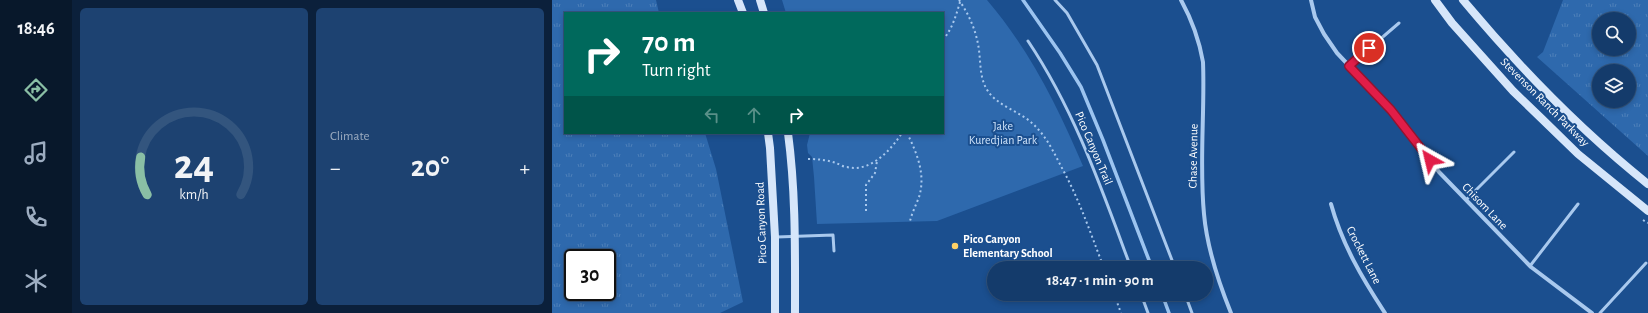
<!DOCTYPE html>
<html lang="en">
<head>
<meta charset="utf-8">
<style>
	:root { --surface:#143b6b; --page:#1d4271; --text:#f1f3f6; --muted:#9dadc1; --line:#33557e; --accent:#8abfa5 }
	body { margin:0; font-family:"Alegreya Sans",sans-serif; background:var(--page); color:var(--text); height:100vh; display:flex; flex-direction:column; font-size:15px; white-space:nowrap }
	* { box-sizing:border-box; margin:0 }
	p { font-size:13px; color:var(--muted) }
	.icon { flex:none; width:22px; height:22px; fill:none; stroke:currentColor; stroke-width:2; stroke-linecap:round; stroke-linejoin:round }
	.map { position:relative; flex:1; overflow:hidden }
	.side { display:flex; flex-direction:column; gap:8px; padding:8px; background:#0b203b; width:480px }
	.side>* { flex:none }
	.guide { position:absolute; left:12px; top:12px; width:380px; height:122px; border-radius:0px; box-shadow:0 2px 6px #0003,0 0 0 1px var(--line); background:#00695c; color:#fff; overflow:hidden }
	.tools { position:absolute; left:1040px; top:12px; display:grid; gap:8px }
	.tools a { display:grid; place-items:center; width:44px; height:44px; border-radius:50%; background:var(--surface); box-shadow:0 2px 6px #0003,0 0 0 1px var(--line); font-size:20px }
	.speed { position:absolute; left:12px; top:249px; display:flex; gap:8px; font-size:20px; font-weight:700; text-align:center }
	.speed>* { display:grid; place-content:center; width:52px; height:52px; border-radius:50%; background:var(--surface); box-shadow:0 2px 6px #0003,0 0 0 1px var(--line); line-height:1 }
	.speed .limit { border:2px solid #111; border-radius:6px; background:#fff; color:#111 }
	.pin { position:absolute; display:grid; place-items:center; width:34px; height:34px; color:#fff; margin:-17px; border:2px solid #fff; border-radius:50%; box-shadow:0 1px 4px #0007 }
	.me { position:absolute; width:44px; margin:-22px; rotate:323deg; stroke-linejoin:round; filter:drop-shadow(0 0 3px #0008) }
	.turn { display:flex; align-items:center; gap:14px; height:84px; padding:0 12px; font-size:18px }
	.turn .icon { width:52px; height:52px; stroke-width:2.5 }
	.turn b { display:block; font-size:28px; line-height:34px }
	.lanes { display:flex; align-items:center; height:38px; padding:0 12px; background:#0003; justify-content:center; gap:20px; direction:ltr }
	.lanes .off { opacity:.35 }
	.big { font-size:30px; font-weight:700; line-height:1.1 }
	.side .widget { flex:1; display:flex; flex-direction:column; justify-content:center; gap:6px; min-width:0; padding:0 14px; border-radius:6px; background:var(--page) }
	.side .dial { align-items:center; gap:0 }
	.dial svg { height:104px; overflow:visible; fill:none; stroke:var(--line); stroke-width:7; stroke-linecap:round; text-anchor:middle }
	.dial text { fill:var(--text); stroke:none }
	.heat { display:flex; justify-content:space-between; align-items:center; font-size:22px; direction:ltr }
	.side .tiles { flex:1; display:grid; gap:8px; grid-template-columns:repeat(2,1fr) }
	.trip { position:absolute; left:435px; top:261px; width:226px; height:40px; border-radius:20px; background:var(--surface); box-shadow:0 2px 6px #0003,0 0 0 1px var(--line); font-weight:700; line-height:40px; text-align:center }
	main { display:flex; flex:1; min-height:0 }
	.menu { display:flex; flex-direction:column; width:72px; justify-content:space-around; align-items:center; background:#08182b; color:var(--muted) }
	.menu .icon { width:28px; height:28px }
	.menu .active { color:var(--accent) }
	.menu b { font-size:18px; color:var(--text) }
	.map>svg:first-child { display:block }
	.grass { fill:url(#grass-tufts); fill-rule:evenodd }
	.park { fill:#2e69ad }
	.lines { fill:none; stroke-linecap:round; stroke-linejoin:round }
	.stream { stroke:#9cc4f0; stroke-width:3.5 }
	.path { stroke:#a9c9ee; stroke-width:2; stroke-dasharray:2 3; stroke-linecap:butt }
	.service { stroke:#a9c9ee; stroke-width:3 }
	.minor { stroke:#a9c9ee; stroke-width:4 }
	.secondary { stroke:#d6e6fa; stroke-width:8 }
	.route-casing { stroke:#92132f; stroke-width:10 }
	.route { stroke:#e11d48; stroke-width:7 }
	.poi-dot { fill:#ffd166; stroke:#1b4f8f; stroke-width:1.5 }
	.labels { text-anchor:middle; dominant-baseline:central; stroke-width:4; stroke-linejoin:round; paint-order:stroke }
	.street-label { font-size:12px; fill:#fff; stroke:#1b4f8f }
	.park-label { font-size:12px; fill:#cfe3fa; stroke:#1b4f8f }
	.poi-label { font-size:12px; font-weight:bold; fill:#fff; stroke:#1b4f8f; text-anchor:start }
</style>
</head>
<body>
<main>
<nav class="menu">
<b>18:46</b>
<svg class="icon active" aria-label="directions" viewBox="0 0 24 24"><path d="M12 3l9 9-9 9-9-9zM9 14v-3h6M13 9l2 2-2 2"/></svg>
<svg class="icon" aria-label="music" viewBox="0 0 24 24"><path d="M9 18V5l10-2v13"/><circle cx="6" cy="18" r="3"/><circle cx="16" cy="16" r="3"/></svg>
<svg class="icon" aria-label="phone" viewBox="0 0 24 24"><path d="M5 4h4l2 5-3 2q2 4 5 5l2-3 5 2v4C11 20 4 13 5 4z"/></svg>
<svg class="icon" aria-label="climate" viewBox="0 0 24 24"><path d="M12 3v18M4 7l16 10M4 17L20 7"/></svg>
</nav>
<section class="side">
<div class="tiles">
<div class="widget dial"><svg viewBox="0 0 100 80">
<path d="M14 69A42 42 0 1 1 86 69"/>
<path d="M14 69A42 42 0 0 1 9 40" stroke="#8abfa5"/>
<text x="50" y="56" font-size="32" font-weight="700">24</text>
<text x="50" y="72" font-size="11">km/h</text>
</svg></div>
<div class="widget"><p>Climate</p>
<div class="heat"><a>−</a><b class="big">20°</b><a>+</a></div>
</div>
</div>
</section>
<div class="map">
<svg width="1096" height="313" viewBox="0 0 1096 313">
	<defs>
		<pattern id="grass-tufts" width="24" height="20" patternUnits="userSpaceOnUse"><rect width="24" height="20" fill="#2e69ad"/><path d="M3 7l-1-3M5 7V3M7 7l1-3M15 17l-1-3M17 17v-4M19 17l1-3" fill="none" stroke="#4d80b9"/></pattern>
	</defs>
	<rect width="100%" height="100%" fill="#1b4f8f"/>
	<path class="grass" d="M0,0H104L107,13H13V133H153L164,169L191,302L168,313H0ZM21,258H55V292H21Z
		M1011,0H1096V156L985,57L991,52ZM1047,19H1077V49H1047ZM1047,71H1077V101H1047Z"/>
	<path class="park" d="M230,0H435C477,49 506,107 531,166L385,221L265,224L262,177L260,157L256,153L255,145L258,133H391V13H234Z"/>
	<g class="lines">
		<path class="stream" d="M471,0L508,53L529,87L551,140L600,268
			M610,294L617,313"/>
		<path class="path" d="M407,0C416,13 423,28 426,44C429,59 427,75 434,88C444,107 470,111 484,127C496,139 503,155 511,170C528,201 539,235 552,268
			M391,40C400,29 404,16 408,2
			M355,133C365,153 374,175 367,197C364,205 360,213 358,221
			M256,159C266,159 275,160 284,163C287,164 291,167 295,167C318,173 339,150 350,133
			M314,211V185L323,173L325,161
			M1091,220L1096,223
			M562,294L569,313"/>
		<path class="service" d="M503,0L515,13L545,65L623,268
			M476,41C523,111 550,190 579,268
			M797,66L847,23
			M914,200L962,152
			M225,237L281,235L282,251
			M978,266L1026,204
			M589,294L596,313
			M633,294L640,313
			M1048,313L1094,263"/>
		<path class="minor" d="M629,0C640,20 647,39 651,62C653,112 647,163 652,214C655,248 666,281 679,313
			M759,0L763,17L772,34L785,53L839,110L887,172L979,267L1040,313
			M779,204C790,244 810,278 833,313"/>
		<path class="secondary" d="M186,0L191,13
			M208,0L212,13
			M883,0L900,23L961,91L989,118L1026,154L1096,211
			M911,0C967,67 1028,130 1096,184
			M216,133L218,148L223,237V313
			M236,133C244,193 243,253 243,313"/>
	</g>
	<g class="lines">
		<g class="route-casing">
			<path id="route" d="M817,48L797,66L839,110L878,160"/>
		</g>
		<use href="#route" class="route"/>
	</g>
	<circle class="poi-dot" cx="403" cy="246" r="4"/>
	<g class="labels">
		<g class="street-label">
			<text transform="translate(993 102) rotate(45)">Stevenson Ranch Parkway</text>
			<text transform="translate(542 148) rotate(67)">Pico Canyon Trail</text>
			<text transform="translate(641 156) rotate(-89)">Chase Avenue</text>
			<text transform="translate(933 206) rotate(46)">Chisom Lane</text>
			<text transform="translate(209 223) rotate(-92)">Pico Canyon Road</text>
			<text transform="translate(812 255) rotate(63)">Crockett Lane</text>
		</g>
		<g class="park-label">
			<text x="451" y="126">Jake<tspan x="451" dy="14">Kuredjian Park</tspan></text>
		</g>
		<g class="poi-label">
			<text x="411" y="239">Pico Canyon<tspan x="411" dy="14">Elementary School</tspan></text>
		</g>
	</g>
</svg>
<div class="tools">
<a><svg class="icon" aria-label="search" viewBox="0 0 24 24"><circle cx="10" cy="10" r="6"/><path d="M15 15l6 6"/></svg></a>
<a><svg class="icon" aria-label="layers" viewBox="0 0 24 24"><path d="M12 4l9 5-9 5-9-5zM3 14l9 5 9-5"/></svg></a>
</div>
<div class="speed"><div class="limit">30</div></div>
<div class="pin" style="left:817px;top:48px;background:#d93025"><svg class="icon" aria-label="arrive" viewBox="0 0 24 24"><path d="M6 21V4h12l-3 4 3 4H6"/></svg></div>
<svg class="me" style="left:878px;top:160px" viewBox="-20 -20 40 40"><path d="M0-17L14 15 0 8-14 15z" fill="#e11d48" stroke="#fff" stroke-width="4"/></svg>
<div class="trip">18:47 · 1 min · 90 m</div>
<div class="guide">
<div class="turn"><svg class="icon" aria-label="right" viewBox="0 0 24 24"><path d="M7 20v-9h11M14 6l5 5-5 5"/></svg><div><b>70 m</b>Turn right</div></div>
<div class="lanes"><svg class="icon off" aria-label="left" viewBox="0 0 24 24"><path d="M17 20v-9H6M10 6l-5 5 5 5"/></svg><svg class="icon off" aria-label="ahead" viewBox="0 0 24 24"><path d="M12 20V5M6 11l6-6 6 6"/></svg><svg class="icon" aria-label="right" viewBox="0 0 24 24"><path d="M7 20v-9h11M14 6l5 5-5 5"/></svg></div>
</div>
</div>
</main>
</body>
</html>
